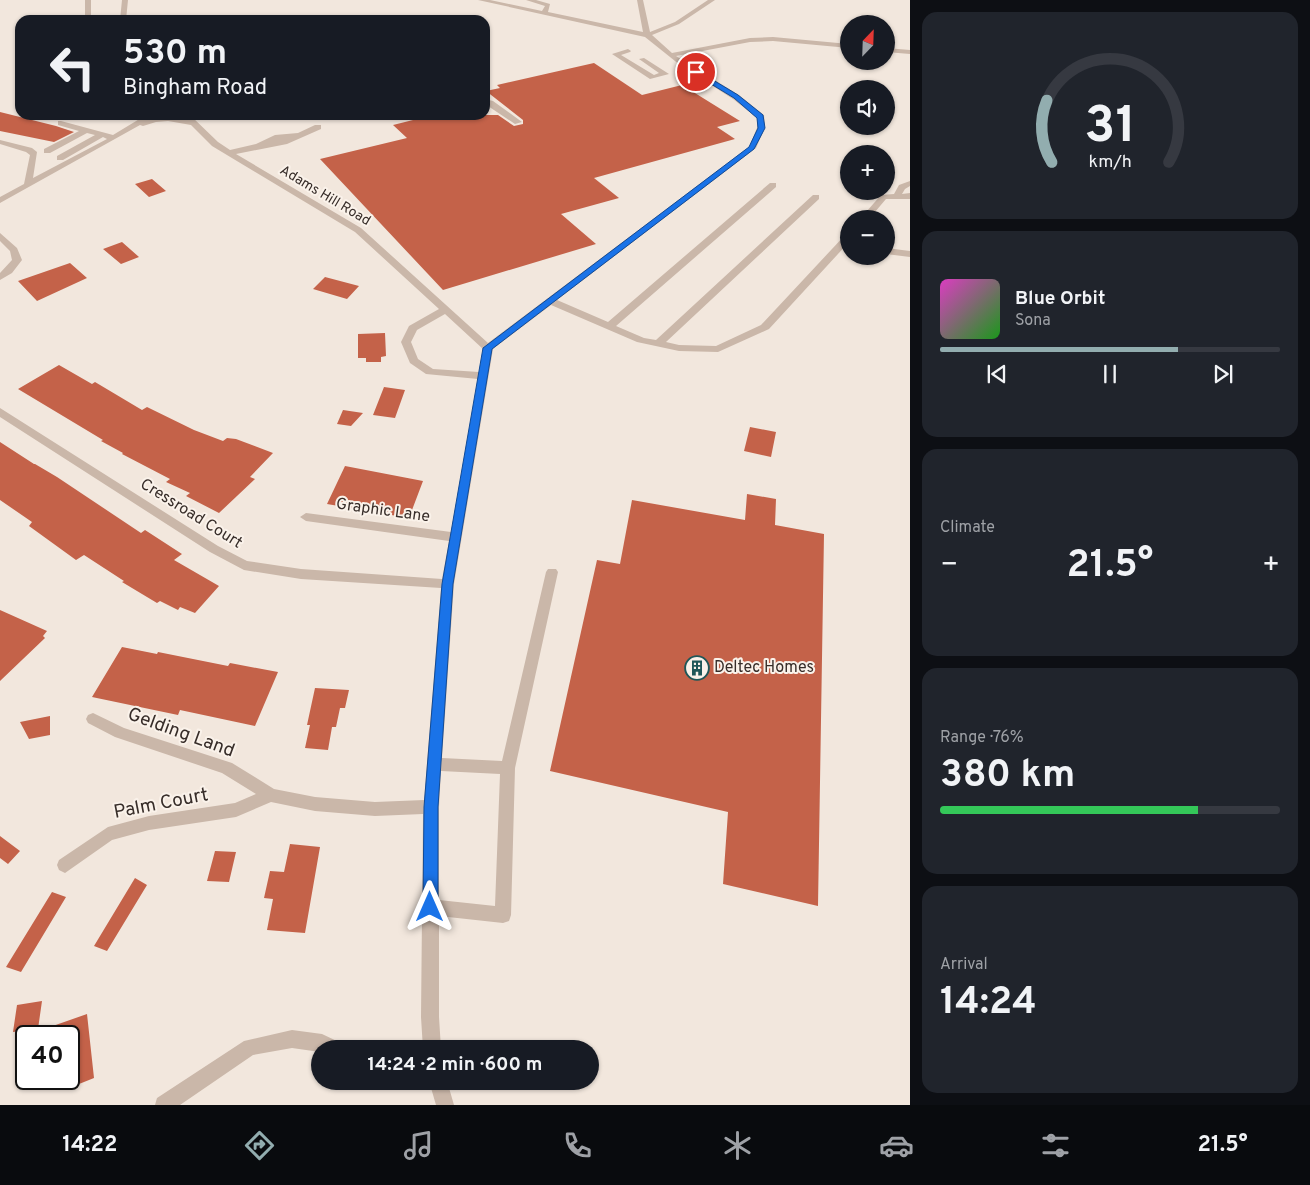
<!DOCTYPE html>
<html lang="en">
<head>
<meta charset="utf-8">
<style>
	:root { --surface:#171b24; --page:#20242c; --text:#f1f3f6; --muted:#9ea1a6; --line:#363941; --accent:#92adaf }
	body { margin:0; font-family:Overpass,sans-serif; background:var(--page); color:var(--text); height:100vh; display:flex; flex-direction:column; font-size:19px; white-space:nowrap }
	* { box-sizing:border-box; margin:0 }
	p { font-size:16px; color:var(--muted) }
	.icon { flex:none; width:28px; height:28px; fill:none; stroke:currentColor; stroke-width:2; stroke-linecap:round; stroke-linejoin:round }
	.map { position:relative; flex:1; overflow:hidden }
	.panel { display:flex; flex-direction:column; gap:12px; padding:12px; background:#0d0f14; width:400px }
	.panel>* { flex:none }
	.guide { position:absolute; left:15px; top:15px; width:475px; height:105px; border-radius:15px; box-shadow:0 1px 4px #0004; background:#171b24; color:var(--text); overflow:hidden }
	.needle { width:32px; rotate:23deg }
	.buttons { position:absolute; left:840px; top:15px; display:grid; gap:10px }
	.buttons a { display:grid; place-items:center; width:55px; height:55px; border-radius:50%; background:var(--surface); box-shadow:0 1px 4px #0004; font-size:25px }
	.speed { position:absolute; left:15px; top:1025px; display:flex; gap:10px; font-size:25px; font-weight:700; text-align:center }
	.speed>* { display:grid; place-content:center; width:65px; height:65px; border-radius:50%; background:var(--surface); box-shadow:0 1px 4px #0004; line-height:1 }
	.speed .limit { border:2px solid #111; border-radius:8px; background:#fff; color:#111 }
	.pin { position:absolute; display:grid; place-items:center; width:42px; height:42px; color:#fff; margin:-21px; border:2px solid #fff; border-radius:50%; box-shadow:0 1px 5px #0007 }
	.me { position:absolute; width:55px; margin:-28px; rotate:0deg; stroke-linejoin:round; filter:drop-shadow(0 0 4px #0008) }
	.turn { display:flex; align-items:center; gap:18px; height:105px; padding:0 25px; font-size:22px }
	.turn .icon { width:65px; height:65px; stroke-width:2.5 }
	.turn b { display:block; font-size:35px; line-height:42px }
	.big { font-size:38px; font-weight:700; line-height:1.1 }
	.panel .tile { flex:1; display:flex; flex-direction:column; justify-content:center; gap:8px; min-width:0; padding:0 18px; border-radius:15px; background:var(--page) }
	.panel .dial { align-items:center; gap:0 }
	.dial svg { height:130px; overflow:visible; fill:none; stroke:var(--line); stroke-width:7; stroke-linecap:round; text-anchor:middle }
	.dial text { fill:var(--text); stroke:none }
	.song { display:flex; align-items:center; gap:15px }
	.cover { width:60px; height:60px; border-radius:8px; background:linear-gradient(135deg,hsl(310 70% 55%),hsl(120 70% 35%)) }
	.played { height:5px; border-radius:2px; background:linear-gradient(90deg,var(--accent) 70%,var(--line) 70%) }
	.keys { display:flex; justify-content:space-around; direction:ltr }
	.heat { display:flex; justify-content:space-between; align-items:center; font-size:28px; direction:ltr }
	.charge { height:8px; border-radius:4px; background:linear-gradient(90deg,#34c759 76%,var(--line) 0) }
	.trip { position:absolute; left:311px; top:1040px; width:288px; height:50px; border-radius:25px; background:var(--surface); box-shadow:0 1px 4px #0004; font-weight:700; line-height:50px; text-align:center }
	.tab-bar { display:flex; height:80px; justify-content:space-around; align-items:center; background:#090b0e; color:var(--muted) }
	.tab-bar .icon { width:35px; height:35px }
	.tab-bar .current { color:var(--accent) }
	.tab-bar b { font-size:22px; color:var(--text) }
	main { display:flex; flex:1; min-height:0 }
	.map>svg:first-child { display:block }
	.building { fill:#c46249 }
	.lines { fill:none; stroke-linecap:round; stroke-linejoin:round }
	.minor { fill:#cab7a9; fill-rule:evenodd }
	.route { fill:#1a73e8; stroke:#114b97 }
	.labels { text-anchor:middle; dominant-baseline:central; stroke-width:4; stroke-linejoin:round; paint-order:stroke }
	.far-street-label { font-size:14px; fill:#372d29; stroke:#faf2ea }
	.street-label { font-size:16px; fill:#372d29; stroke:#faf2ea }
	.poi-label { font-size:16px; fill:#372d29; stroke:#faf2ea; text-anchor:start }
	.near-street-label { font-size:19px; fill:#372d29; stroke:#faf2ea }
</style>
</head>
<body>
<main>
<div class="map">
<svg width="910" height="1105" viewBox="0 0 910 1105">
	<rect width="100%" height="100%" fill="#f2e7dd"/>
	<path class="building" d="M594,63L642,95L682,85L740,121L717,127L735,139L594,178L619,198L561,214L596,244L443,290L320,159L407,138L393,125L433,115H498L514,126L523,124V120L486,91L500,88L497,85Z
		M0,112L56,126L74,132L54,142L0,131Z
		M152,179L166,191L149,197L135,184Z
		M122,242L139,257L121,264L103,249Z
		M70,263L87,278L37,301L18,281Z
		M325,277L359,286L347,299L313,289Z
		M385,333L386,356L381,357V362H366V358H358V334Z
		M59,365L92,384L95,382L142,410L147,407L194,430L223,441L227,438L236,439L273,453L250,477L255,479L219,513L186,496L190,493L166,482L170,479L122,454L123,453L101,441L103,440L18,389Z
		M384,387L405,390L395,418L373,415Z
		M343,410L363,413L351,426L337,424Z
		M750,427L776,432L771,457L744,451Z
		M0,442L34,464H35L57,477L141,533L145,530L182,554L174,560L219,586L195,613L180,607L178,610L160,601L157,603L122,582L124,581L84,555L76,560L29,526L32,522L0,500Z
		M345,466L423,481L409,518L327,504Z
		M747,494L776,499L775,525L824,534L818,906L723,884L728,812L550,771L597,560L620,564L632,500L745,520Z
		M0,610L47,631L43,636L45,638L0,681Z
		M122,647L157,654L158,652L228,666L230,663L278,672L255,726L180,710L178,715L92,697Z
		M315,688L349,690L345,708H340L336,727H332L328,750L305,748L310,725H307Z
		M50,716V735L29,739L20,722Z
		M0,836L20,851L8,864L0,858Z
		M290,844L320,847L305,933L267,930L273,899L264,898L270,871L284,872Z
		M215,851L236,852L229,882L207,881Z
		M135,878L147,885L107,951L94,946Z
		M52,892L66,897L21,972L6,967Z
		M42,1001L38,1029L13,1032L17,1005Z
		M87,1014L94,1078L69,1088V1036H30V1034Z"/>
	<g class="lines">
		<path class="minor" d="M85,0H91V20H85Z
			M122,0H128L126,20H120Z
			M478,0H490L542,11L545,6L526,0H536L550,4L548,12L643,32L637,0H643L650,32L675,22L708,0H715L679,24L652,35L672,53L750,38L773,37L849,44V48L773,41L750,42L676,56L739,95L764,115L765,128L756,148L557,300L608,322L770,183H776V187L616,326L644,338L656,340L813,195H819V199L666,342L679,345L716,346L761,325L846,234L849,233V242L769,329L718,352L679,351L637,342L551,305L493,349L454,584L442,758L502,761L546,572L548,569H556L558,572L515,768L511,915L509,921L503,923L439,916V1017L441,1049H423L421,1017L423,814L375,816L315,811L271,802L236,817L149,830L112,840L65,873L59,870L57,865L59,860L108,827L149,816L235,803L256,794L222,773L115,737L88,723L86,719L88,715L93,713L124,728L232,763L274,789L315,797L375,802L424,800L441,588L301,579L244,570L210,552L0,417V408L218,546L247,561L301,569L442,579L449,541L306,521L300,517L306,513L451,532L478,379L426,374L410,363L401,342L409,326L439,309L355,232L212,146L191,125L168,121L156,122L143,126L140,125L0,203V197L24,184L30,155L26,152L0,144V140L32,148L37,152L33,178L107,139L103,137L63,160H57V156L95,135L87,133L50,153H44V149L79,131L58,125V121H61L113,135L146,115H155L150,119L168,117L186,119L182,115H190L218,142L230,150L256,144L275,135L298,133L315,125H321V129L287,144L236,154L361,228L488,343L749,147L757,128V118L733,99L680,65L645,37ZM445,314L483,349L479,372L433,369L418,359L411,342L417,330ZM441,771L500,774L495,906L439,900V807Z
			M886,48L910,50V54L886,52Z
			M628,49L631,51L630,52L621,55L654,75L659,73L639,59L644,58L669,74L650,79L612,54Z
			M485,99L493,101L522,122L515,124L485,104Z
			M910,181V186L905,189L902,194L910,193V199H886L869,219H860L881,195L894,194L899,185Z
			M0,233L17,248L22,260L12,273L0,280V273L12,260L10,251L0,241Z
			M886,248L910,251V257L886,254Z
			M292,1030L322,1034L341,1043L344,1049H320V1052L292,1048L253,1055L180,1105H155L157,1098L244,1041Z
			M429,1081H447L454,1105H436Z"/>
	</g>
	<path class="route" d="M693,71H698L738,95L763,115L765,128L754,149L492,349L453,584L438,807V907L436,912L430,914L425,912L423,907L424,807L442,584L483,348L749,147L758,128L757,118L734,98L693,73Z"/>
	<defs>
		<g id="building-ring" transform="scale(1.25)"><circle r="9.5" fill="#faf2ea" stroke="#1f5758" stroke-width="1.5"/><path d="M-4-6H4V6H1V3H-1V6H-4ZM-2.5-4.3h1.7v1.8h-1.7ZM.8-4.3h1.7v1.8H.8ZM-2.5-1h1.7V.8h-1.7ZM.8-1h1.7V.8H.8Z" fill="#1f5758"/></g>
	</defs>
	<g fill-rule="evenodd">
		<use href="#building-ring" x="697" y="668"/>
	</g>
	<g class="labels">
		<g class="far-street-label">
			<text transform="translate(325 196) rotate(31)">Adams Hill Road</text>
		</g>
		<g class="street-label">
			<text transform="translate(383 511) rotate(8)">Graphic Lane</text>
			<text transform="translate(191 514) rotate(32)">Cressroad Court</text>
		</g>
		<g class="poi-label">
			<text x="714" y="668">Deltec Homes</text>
		</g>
		<g class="near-street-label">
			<text transform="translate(181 733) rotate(20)">Gelding Land</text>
			<text transform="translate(161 804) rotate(-11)">Palm Court</text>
		</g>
	</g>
</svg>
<div class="buttons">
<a><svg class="needle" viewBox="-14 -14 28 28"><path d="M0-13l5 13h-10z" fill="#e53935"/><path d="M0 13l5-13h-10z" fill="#9ea1a6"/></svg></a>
<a><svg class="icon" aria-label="sound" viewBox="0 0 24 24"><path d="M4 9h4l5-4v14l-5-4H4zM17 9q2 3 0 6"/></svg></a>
<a>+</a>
<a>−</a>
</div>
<div class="speed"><div class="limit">40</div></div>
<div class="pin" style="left:696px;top:72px;background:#d93025"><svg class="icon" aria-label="arrive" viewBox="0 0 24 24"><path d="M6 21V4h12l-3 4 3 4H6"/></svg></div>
<svg class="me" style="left:430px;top:907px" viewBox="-20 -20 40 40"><path d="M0-17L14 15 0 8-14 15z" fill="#1a73e8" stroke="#fff" stroke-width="4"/></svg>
<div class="trip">14:24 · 2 min · 600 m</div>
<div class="guide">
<div class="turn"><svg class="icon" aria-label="left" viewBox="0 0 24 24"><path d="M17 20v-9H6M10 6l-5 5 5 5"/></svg><div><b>530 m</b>Bingham Road</div></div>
</div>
</div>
<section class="panel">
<div class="tile dial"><svg viewBox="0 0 100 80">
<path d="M14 69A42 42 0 1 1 86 69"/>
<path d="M14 69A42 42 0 0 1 11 31" stroke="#92adaf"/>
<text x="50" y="56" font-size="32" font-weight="700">31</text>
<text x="50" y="72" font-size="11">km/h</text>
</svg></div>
<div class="tile">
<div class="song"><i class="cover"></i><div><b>Blue Orbit</b><p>Sona</p></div></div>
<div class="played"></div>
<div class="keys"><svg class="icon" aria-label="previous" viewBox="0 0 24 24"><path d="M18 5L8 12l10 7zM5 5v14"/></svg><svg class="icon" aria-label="pause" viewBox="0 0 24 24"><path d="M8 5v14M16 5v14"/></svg><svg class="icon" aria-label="next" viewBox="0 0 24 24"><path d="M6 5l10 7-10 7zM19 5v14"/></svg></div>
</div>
<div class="tile"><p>Climate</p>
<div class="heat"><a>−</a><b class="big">21.5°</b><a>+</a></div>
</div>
<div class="tile"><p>Range · 76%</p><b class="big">380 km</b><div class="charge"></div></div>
<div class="tile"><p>Arrival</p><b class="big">14:24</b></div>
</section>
</main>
<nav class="tab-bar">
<b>14:22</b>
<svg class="icon current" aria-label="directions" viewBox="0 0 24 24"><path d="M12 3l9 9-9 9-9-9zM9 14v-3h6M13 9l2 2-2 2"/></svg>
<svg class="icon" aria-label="music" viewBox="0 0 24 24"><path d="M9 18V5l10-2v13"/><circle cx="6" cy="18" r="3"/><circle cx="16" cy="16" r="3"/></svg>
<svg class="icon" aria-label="phone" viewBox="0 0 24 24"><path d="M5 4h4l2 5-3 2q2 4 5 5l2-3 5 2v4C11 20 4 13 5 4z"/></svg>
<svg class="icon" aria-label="climate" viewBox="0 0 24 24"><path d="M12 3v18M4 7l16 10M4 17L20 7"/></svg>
<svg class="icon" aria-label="car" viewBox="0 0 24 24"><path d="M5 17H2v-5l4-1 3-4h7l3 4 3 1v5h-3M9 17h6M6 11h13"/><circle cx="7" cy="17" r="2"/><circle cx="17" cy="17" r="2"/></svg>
<svg class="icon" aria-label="filters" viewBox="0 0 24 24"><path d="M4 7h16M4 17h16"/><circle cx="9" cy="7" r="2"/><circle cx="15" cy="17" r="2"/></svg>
<b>21.5°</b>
</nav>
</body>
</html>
